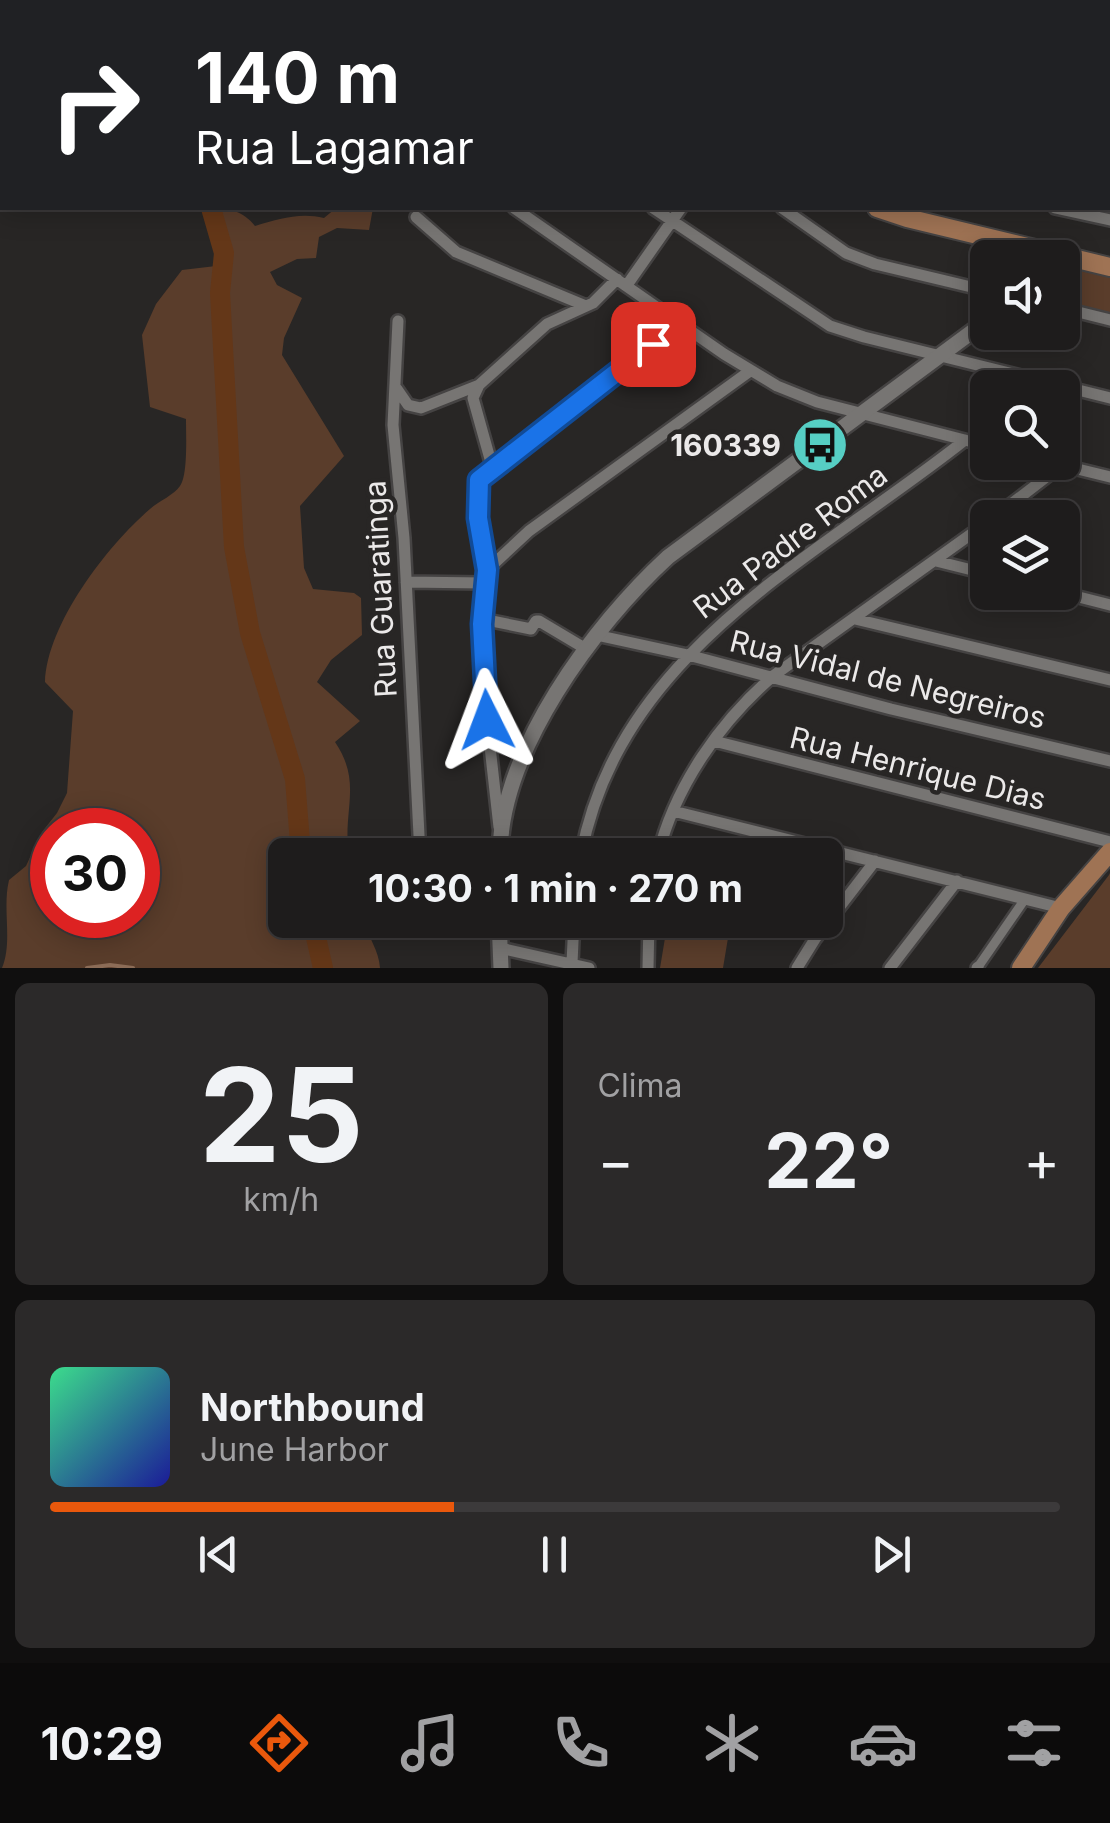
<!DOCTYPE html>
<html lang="pt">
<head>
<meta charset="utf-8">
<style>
	:root { --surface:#1e1c1c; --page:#2b2929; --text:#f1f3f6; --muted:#a1a1a3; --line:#3c3a3b; --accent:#ea580c }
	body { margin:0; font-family:Inter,sans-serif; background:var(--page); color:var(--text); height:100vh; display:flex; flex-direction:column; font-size:38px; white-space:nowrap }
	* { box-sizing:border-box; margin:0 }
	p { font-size:32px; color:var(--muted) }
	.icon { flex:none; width:55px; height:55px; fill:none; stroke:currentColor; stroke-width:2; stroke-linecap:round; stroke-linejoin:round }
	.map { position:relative; height:968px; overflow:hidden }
	.side { display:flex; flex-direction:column; gap:15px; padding:15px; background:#100f0f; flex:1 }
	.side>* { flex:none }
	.top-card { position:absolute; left:0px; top:0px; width:1110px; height:210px; box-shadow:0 5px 25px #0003,0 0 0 2px var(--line); background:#202124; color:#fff; overflow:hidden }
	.buttons { position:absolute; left:970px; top:240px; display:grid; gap:20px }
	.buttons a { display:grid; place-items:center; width:110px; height:110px; border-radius:15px; background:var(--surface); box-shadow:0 5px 25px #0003,0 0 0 2px var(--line); font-size:50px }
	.speed { position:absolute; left:30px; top:808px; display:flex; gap:20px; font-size:50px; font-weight:700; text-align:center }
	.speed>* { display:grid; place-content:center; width:130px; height:130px; border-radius:50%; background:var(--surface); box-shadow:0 5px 25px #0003,0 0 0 2px var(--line); line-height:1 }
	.speed .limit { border:15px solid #d22; background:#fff; color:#111 }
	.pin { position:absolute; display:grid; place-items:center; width:85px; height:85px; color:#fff; margin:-42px; border-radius:20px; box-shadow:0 5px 15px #0006 }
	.me { position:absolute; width:110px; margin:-55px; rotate:357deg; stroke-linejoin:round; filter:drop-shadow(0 0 8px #0008) }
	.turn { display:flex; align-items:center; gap:35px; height:210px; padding:0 30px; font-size:45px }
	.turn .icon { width:130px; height:130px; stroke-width:2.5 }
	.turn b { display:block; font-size:70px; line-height:85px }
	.big { font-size:75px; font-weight:700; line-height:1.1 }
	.side .card { flex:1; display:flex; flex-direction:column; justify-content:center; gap:15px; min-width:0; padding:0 35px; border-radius:15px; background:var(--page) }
	.side .dial { align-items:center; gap:0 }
	.dial b { font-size:130px; line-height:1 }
	.song { display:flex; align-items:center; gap:30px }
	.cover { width:120px; height:120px; border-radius:15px; background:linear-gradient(135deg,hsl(150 70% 55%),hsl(240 70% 35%)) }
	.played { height:10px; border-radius:5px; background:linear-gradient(90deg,var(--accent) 40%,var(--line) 40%) }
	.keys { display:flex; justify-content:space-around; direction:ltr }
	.heat { display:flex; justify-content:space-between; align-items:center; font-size:55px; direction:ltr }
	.side .tiles { flex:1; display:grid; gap:15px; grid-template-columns:1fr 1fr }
	.card:last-child { grid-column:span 2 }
	.trip { position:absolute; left:268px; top:838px; width:575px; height:100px; border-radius:15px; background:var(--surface); box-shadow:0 5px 25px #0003,0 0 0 2px var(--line); font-weight:700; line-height:100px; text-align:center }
	.dock { display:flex; height:160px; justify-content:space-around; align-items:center; background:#0c0b0b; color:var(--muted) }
	.dock .icon { width:70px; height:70px }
	.dock .on { color:var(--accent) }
	.dock b { font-size:45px; color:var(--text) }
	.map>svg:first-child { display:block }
	.green { fill:#5a3d2b; fill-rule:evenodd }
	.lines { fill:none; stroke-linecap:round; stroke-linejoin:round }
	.stream { stroke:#8c6c57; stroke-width:4 }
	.river { stroke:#643718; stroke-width:20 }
	.pedestrian-casing { stroke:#454343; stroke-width:14 }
	.minor-casing { stroke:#454343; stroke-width:16 }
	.tertiary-casing { stroke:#454343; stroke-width:20 }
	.primary-casing { stroke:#454343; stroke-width:22 }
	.pedestrian { stroke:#777573; stroke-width:9 }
	.minor { stroke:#777573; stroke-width:11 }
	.tertiary { stroke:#777573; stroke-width:15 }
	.primary { stroke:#9f7354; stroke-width:18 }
	.route-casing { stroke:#114b97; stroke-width:25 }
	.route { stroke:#1a73e8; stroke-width:18 }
	.labels { text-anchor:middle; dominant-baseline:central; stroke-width:9; stroke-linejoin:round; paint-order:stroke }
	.poi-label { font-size:30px; font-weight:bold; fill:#ebe9e9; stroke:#282625; text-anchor:end }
	.street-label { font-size:30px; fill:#ebe9e9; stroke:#282625 }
</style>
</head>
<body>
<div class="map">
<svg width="1110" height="968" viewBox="0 0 1110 968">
	<rect width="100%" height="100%" fill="#282625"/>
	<path class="green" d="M200,208C222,207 241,208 255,226C278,219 300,212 324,218L336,208H373L369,230L337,228L319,237L316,258L297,259L270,272L277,285L302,298L284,338L282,355L344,456L300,506L304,568L313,589L354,593L361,598L362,635L331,660L317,682L360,721L335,742C363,783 342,811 349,855H285V920H363C368,936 379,951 380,968H2C13,941 2,910 9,880L26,866L42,832L57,813L67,793L73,711L45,682C47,624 107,546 150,509C159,501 174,495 180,486C188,476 186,434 186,419L150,407L142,335L156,304L182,270L216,266L214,231ZM138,830V915H52V830Z
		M1080,259L1110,267V318L1063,306V272Z
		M1110,873V968H1038L1109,875Z
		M668,920H731L723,968H660Z"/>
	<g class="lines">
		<path class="stream" d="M87,968L110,965L133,968"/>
		<path class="river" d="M147,0L148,2
			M211,208L224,253L220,293L234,547L250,633L295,779L301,855
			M312,920L323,968"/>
		<g class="pedestrian-casing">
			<path id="pedestrian" d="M978,967L1025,899"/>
		</g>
		<g class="minor-casing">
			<path id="minor" d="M481,0L484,2
				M787,0L790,2
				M920,0L924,2
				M1092,0L1102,2
				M441,2L443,0
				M818,2L820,0
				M1108,66L1110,67
				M1108,140L1110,141
				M514,208L724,354L777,386L817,402L988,446
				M653,208L830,326L864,337L1110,398
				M782,208L846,253L875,264L988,291
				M1055,208L1110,220
				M416,217L456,252L586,306
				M627,285L681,208
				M1062,308L1110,320
				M398,321L393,425L404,538L420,855
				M397,389L408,405L421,408L479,385
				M1057,464L1110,477
				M492,466L473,398L479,385L547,324L593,303L617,279
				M993,518L1062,465
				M936,561L988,574
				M487,570L529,531L750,371
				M406,582L484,583
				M1059,592L1110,605
				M482,619L531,629L536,621H539L586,649
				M855,619L1110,680
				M596,635L688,655L891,709L1110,761
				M714,741L1110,842
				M673,811L1061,908
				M499,827L487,720L482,623L487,570L478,519V484L492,466L681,323
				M660,848L698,855
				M581,855C620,650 816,558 965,440
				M658,855C675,786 720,722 773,676L988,522
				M784,855L796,842
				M426,920L435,925L499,926
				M500,948L589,968
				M572,963L574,920
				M648,968L649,920
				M797,968L815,939L875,861
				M890,968L957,881
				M977,968L978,967"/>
		</g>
		<g class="tertiary-casing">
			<path id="tertiary" d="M1062,270L1080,259
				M500,855C500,751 594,625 668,557L988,320
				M499,920L501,968"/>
		</g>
		<g class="primary-casing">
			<path id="primary" d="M564,0L567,2
				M877,208L907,218L1110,267
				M1021,968L1061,908L1110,852"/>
		</g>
		<use href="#pedestrian" class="pedestrian"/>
		<use href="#minor" class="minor"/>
		<use href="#tertiary" class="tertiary"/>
		<use href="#primary" class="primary"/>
	</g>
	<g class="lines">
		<g class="route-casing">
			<path id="route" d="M487,720L482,624L487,570L478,518L479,480L653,344"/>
		</g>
		<use href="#route" class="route"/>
	</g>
	<defs>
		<g id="bus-disc" transform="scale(2.875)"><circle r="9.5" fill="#56cec4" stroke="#282625"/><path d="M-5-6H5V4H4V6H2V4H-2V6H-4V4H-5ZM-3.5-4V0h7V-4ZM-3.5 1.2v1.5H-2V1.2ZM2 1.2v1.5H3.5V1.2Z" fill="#111"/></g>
	</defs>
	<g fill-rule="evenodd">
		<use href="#bus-disc" x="820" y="445"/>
	</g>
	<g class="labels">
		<g class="poi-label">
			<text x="781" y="445">160339</text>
		</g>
		<g class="street-label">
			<text transform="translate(790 541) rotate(-37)">Rua Padre Roma</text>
			<text transform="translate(380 589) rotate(-93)">Rua Guaratinga</text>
			<text transform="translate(888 679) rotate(14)">Rua Vidal de Negreiros</text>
			<text transform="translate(918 768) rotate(14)">Rua Henrique Dias</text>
		</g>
	</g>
</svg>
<div class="buttons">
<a><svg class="icon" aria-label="sound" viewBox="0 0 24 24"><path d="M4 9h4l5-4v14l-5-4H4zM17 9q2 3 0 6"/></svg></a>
<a><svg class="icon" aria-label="search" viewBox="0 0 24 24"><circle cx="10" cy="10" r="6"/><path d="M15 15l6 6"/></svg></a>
<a><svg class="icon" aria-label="layers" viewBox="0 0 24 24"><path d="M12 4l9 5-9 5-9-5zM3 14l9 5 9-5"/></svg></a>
</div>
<div class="speed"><div class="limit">30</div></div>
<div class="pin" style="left:653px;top:344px;background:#d93025"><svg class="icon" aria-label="arrive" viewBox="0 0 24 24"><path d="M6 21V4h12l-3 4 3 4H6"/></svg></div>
<svg class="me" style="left:487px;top:720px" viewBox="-20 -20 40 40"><path d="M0-17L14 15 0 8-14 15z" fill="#1a73e8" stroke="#fff" stroke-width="4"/></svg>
<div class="trip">10:30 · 1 min · 270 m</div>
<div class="top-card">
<div class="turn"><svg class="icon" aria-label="right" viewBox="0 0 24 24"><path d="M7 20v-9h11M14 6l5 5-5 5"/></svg><div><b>140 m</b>Rua Lagamar</div></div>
</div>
</div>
<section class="side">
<div class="tiles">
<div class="card dial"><b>25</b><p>km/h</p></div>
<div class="card"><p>Clima</p>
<div class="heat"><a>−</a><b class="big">22°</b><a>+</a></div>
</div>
<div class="card">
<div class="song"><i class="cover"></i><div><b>Northbound</b><p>June Harbor</p></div></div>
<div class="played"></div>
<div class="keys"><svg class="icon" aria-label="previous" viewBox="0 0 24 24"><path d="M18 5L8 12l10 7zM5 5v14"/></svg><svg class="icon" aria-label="pause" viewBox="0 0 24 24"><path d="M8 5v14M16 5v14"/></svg><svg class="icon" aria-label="next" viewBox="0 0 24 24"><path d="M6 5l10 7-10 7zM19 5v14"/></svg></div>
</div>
</div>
</section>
<nav class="dock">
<b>10:29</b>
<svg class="icon on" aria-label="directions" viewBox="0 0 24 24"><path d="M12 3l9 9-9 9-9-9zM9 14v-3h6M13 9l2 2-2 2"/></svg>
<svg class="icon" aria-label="music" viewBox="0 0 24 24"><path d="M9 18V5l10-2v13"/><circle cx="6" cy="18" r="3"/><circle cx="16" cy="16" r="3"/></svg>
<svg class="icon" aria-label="phone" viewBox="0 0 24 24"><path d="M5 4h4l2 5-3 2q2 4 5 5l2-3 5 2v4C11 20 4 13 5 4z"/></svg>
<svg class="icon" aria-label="climate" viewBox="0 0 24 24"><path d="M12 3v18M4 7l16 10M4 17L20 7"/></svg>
<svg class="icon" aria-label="car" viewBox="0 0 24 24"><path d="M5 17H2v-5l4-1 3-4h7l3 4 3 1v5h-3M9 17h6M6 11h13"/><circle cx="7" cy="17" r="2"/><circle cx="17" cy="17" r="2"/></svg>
<svg class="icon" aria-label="filters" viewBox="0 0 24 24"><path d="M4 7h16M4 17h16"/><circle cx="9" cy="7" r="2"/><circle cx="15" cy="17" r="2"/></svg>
</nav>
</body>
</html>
